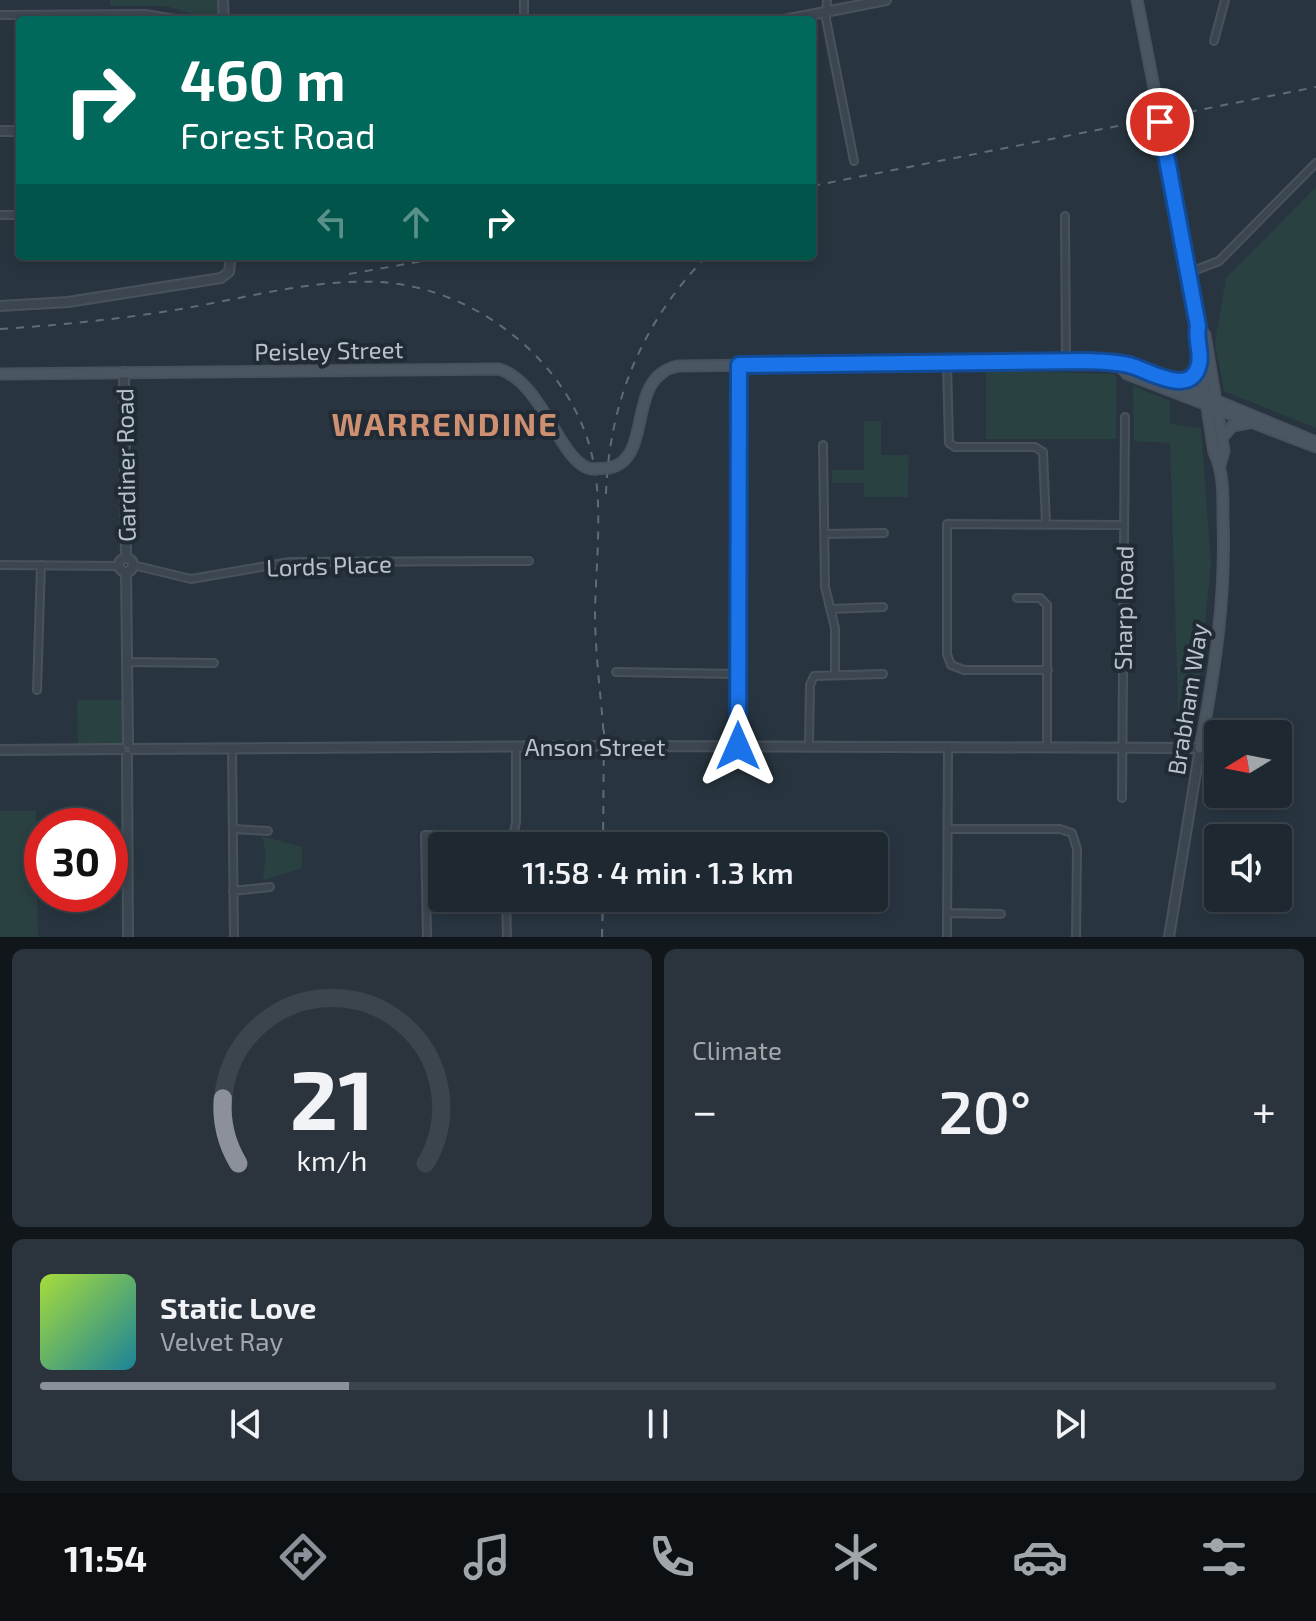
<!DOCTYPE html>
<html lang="en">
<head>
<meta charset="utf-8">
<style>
	:root { --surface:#1e2830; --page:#2b343c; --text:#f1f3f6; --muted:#a1a6ab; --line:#3c444c; --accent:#8c9099 }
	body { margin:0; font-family:"Exo 2",sans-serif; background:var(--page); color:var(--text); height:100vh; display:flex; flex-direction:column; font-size:30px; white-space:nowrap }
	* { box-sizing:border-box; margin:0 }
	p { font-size:26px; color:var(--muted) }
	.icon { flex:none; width:44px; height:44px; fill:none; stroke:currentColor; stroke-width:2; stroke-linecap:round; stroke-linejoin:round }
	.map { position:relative; height:937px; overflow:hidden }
	.side { display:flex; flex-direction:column; gap:12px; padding:12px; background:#10161a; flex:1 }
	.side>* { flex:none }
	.hud { position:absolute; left:16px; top:16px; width:800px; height:244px; border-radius:8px; box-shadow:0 4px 12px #0003,0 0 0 2px var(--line); background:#00695c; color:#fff; overflow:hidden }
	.needle { width:52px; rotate:260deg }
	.fabs { position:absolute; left:1204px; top:720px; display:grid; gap:16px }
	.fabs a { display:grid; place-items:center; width:88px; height:88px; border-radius:8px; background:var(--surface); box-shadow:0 4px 12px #0003,0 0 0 2px var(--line); font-size:40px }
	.speed { position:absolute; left:24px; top:808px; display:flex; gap:16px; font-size:40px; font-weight:700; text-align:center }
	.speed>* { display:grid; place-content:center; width:104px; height:104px; border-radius:50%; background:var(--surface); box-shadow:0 4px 12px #0003,0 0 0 2px var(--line); line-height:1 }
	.speed .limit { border:12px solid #d22; background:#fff; color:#111 }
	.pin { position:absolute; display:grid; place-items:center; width:68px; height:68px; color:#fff; margin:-34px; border:4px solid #fff; border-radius:50%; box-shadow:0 2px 8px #0007 }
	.me { position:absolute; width:88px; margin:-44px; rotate:0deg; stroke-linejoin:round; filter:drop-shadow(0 0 6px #0008) }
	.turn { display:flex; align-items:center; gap:28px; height:168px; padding:0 32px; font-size:36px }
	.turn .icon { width:104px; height:104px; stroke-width:2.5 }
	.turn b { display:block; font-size:56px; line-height:68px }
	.lanes { display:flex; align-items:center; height:76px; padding:0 32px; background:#0003; justify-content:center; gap:40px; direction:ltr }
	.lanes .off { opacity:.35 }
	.big { font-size:60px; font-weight:600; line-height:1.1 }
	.side .card { flex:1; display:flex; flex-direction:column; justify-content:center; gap:12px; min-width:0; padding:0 28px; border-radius:12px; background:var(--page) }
	.side .dial { align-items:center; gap:0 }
	.dial svg { height:208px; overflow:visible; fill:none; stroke:var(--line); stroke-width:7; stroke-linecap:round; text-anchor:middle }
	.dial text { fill:var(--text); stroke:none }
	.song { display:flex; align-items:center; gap:24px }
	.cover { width:96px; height:96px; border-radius:12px; background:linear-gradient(135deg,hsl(80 70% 55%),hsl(190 70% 35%)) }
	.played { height:8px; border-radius:4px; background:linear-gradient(90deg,var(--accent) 25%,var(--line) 25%) }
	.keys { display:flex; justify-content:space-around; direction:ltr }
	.heat { display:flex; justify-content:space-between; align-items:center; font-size:44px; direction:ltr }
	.side .tiles { flex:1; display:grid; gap:12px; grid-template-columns:1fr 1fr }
	.card:last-child { grid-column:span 2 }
	.trip { position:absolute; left:428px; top:832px; width:460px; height:80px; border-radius:8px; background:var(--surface); box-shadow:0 4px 12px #0003,0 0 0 2px var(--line); font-weight:600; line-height:80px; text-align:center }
	.menu { display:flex; height:128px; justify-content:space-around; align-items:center; background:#0c1013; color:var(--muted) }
	.menu .icon { width:56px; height:56px }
	.menu .active { color:var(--accent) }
	.menu b { font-size:36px; color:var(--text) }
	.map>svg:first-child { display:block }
	.green { fill:#2a4141 }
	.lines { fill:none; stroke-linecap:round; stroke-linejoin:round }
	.minor-casing { stroke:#49525c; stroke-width:10 }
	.tertiary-casing { stroke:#49525c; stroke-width:12 }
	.secondary-casing { stroke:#49525c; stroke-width:13 }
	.minor { stroke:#3c4650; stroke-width:6 }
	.tertiary { stroke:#3c4650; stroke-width:8 }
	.secondary { stroke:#4b5663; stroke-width:9 }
	.rail { stroke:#5f6b77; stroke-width:2; stroke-dasharray:8 8; stroke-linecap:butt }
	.tertiary-bridge-casing { stroke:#49525c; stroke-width:12; stroke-linecap:butt }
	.secondary-bridge-casing { stroke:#49525c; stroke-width:13; stroke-linecap:butt }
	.tertiary-bridge { stroke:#3c4650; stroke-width:8 }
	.secondary-bridge { stroke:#4b5663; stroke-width:9 }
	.route-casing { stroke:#114b97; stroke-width:20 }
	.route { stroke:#1a73e8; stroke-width:14 }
	.labels { text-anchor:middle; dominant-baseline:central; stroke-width:8; stroke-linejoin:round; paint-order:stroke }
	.street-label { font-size:24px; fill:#b9c1ca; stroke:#212b35 }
	.district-label { font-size:32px; font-weight:bold; letter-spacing:2px; fill:#ce9070; stroke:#212b35 }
</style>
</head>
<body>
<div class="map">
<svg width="1316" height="937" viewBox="0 0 1316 937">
	<rect width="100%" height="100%" fill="#283540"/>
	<path class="green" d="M110,0H218V16L211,20L166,6H110Z
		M1316,187V428L1224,391L1215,343L1226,278Z
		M986,370L1113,374L1117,378L1116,439H986Z
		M1133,386L1170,401V424L1201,428L1211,564L1194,732L1179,737L1170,443L1134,441Z
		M864,421H881V455H909L908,497H864V483H832V470H864Z
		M77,700H123L124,744L78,745Z
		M0,811H36L38,937H0Z
		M262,836L302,847V868L263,880L266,853Z"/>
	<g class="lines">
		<g class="minor-casing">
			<path id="minor" d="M827,0L826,19L854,161
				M0,15L145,14L182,20
				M524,20V0
				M1214,41L1225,0
				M0,215H20
				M1065,216L1066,362
				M1188,273L1219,261L1316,163
				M947,363L949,443L955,447H1035L1043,452L1046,524
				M823,445L825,587L835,628V674
				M825,534L884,533
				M0,565L119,566
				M133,565L191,579L290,562L529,561
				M1017,598H1040L1047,605V747
				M830,609L883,607
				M127,662L214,663
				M1048,670H964L951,665L947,654V524L1124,525
				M616,672L738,674
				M37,690L41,565
				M738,746L739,365
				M809,746L810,685L814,676L883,674
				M232,748L234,937
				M1122,798L1125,417
				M233,829L268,831
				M948,829H1060L1072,833L1077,849L1076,937
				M511,846L516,822V746
				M233,891L270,887
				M506,898L507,937
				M947,913L1001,914
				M427,937L425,835H513
				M947,937L948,747"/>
		</g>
		<g class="tertiary-casing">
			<path id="tertiary" d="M223,0L224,20
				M784,20L886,0
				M0,131H20
				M0,306L68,302L221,278L229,272L231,256
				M124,372L126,558
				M119 565a7 7 0 1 1 14 0a7 7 0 1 1-14 0Z
				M126,572L128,743
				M615,746L1200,748L1169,937
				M133,749L589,746
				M0,750L121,749
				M127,756L128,937"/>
		</g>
		<g class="secondary-casing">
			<path id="secondary" d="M1137,0L1157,103
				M1160,122L1198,326L1196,337L1214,452C1224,473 1223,496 1223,519C1226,597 1215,671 1200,748
				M1198,326L1205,335L1224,451L1220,465
				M1120,366L1127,374L1316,447
				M0,374L499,369C544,383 559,462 591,469
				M1171,382L1194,374L1200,364
				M1222,438L1232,426L1248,423
				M609,468C655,459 624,377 678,366L1088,361L1128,364L1316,442"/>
		</g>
		<use href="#minor" class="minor"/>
		<use href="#tertiary" class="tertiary"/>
		<use href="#secondary" class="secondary"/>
		<path class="rail" d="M812,186L1316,87
			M349,274L452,256
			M0,329C61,325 121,319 181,309C246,298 312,279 379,282C476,287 573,363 593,460C603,509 596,562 595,611C595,654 601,696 604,738
			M606,494C609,402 642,322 707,256
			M603,846L604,730
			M602,937L603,898"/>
		<g class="tertiary-bridge-casing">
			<path id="tertiary-bridge" d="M589,746H615"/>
		</g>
		<g class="secondary-bridge-casing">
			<path id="secondary-bridge" d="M1157,103L1160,122
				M591,469L609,468"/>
		</g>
		<use href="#tertiary-bridge" class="tertiary-bridge"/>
		<use href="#secondary-bridge" class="secondary-bridge"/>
	</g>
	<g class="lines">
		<g class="route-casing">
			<path id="route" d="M738,746L739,365L1088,361C1102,362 1120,362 1132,366C1149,371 1192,398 1199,364C1202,352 1195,339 1198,326L1160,122"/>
		</g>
		<use href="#route" class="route"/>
	</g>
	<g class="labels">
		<g class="street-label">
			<text transform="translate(329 350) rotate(-1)">Peisley Street</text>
			<text transform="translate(125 465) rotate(-91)">Gardiner Road</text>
			<text transform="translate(329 565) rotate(-2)">Lords Place</text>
			<text transform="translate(1123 608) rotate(-89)">Sharp Road</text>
			<text transform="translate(1187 699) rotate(-81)">Brabham Way</text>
			<text x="595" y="746">Anson Street</text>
		</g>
		<g class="district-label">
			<text x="445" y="423">WARRENDINE</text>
		</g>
	</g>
</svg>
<div class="fabs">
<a><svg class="needle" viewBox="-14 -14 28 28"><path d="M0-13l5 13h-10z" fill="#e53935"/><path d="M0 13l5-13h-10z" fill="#a1a6ab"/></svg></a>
<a><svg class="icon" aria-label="sound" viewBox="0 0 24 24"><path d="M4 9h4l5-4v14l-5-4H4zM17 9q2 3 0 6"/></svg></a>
</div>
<div class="speed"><div class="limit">30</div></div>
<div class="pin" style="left:1160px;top:122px;background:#d93025"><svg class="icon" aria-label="arrive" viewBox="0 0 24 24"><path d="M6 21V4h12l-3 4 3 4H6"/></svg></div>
<svg class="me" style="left:738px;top:746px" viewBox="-20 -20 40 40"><path d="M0-17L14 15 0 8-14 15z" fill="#1a73e8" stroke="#fff" stroke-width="4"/></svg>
<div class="trip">11:58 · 4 min · 1.3 km</div>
<div class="hud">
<div class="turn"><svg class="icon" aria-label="right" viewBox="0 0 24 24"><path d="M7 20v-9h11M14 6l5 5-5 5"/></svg><div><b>460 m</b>Forest Road</div></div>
<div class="lanes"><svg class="icon off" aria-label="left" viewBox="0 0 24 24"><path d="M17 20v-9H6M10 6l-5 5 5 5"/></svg><svg class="icon off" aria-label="ahead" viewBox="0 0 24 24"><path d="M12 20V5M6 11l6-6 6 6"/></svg><svg class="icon" aria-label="right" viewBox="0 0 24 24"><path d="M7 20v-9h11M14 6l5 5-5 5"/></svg></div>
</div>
</div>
<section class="side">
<div class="tiles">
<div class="card dial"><svg viewBox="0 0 100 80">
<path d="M14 69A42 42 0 1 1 86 69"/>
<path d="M14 69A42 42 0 0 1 8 44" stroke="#8c9099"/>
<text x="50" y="56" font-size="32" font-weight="700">21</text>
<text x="50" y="72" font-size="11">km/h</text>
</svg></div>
<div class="card"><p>Climate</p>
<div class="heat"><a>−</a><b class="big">20°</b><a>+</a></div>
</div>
<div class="card">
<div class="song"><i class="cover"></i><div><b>Static Love</b><p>Velvet Ray</p></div></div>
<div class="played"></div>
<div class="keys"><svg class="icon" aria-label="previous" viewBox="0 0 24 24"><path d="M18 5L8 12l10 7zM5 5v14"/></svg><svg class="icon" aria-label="pause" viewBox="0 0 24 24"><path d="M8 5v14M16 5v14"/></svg><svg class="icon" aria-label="next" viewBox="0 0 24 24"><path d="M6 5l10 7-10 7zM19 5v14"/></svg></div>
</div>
</div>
</section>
<nav class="menu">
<b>11:54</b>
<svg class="icon active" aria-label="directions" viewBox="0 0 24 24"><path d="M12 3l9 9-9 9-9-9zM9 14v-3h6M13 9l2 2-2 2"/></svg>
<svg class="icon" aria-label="music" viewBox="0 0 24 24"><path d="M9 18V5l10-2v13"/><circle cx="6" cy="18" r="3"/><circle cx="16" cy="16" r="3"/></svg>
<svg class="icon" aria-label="phone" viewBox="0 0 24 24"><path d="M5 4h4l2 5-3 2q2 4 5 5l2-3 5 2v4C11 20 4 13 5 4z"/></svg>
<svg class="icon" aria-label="climate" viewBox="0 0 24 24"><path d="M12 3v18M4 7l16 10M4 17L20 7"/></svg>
<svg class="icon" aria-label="car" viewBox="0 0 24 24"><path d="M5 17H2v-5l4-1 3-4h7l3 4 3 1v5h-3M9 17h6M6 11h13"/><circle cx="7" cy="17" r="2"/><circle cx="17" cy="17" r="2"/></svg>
<svg class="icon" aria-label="filters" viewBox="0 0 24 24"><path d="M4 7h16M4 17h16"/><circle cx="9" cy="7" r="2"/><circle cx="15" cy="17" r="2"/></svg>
</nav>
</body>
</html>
